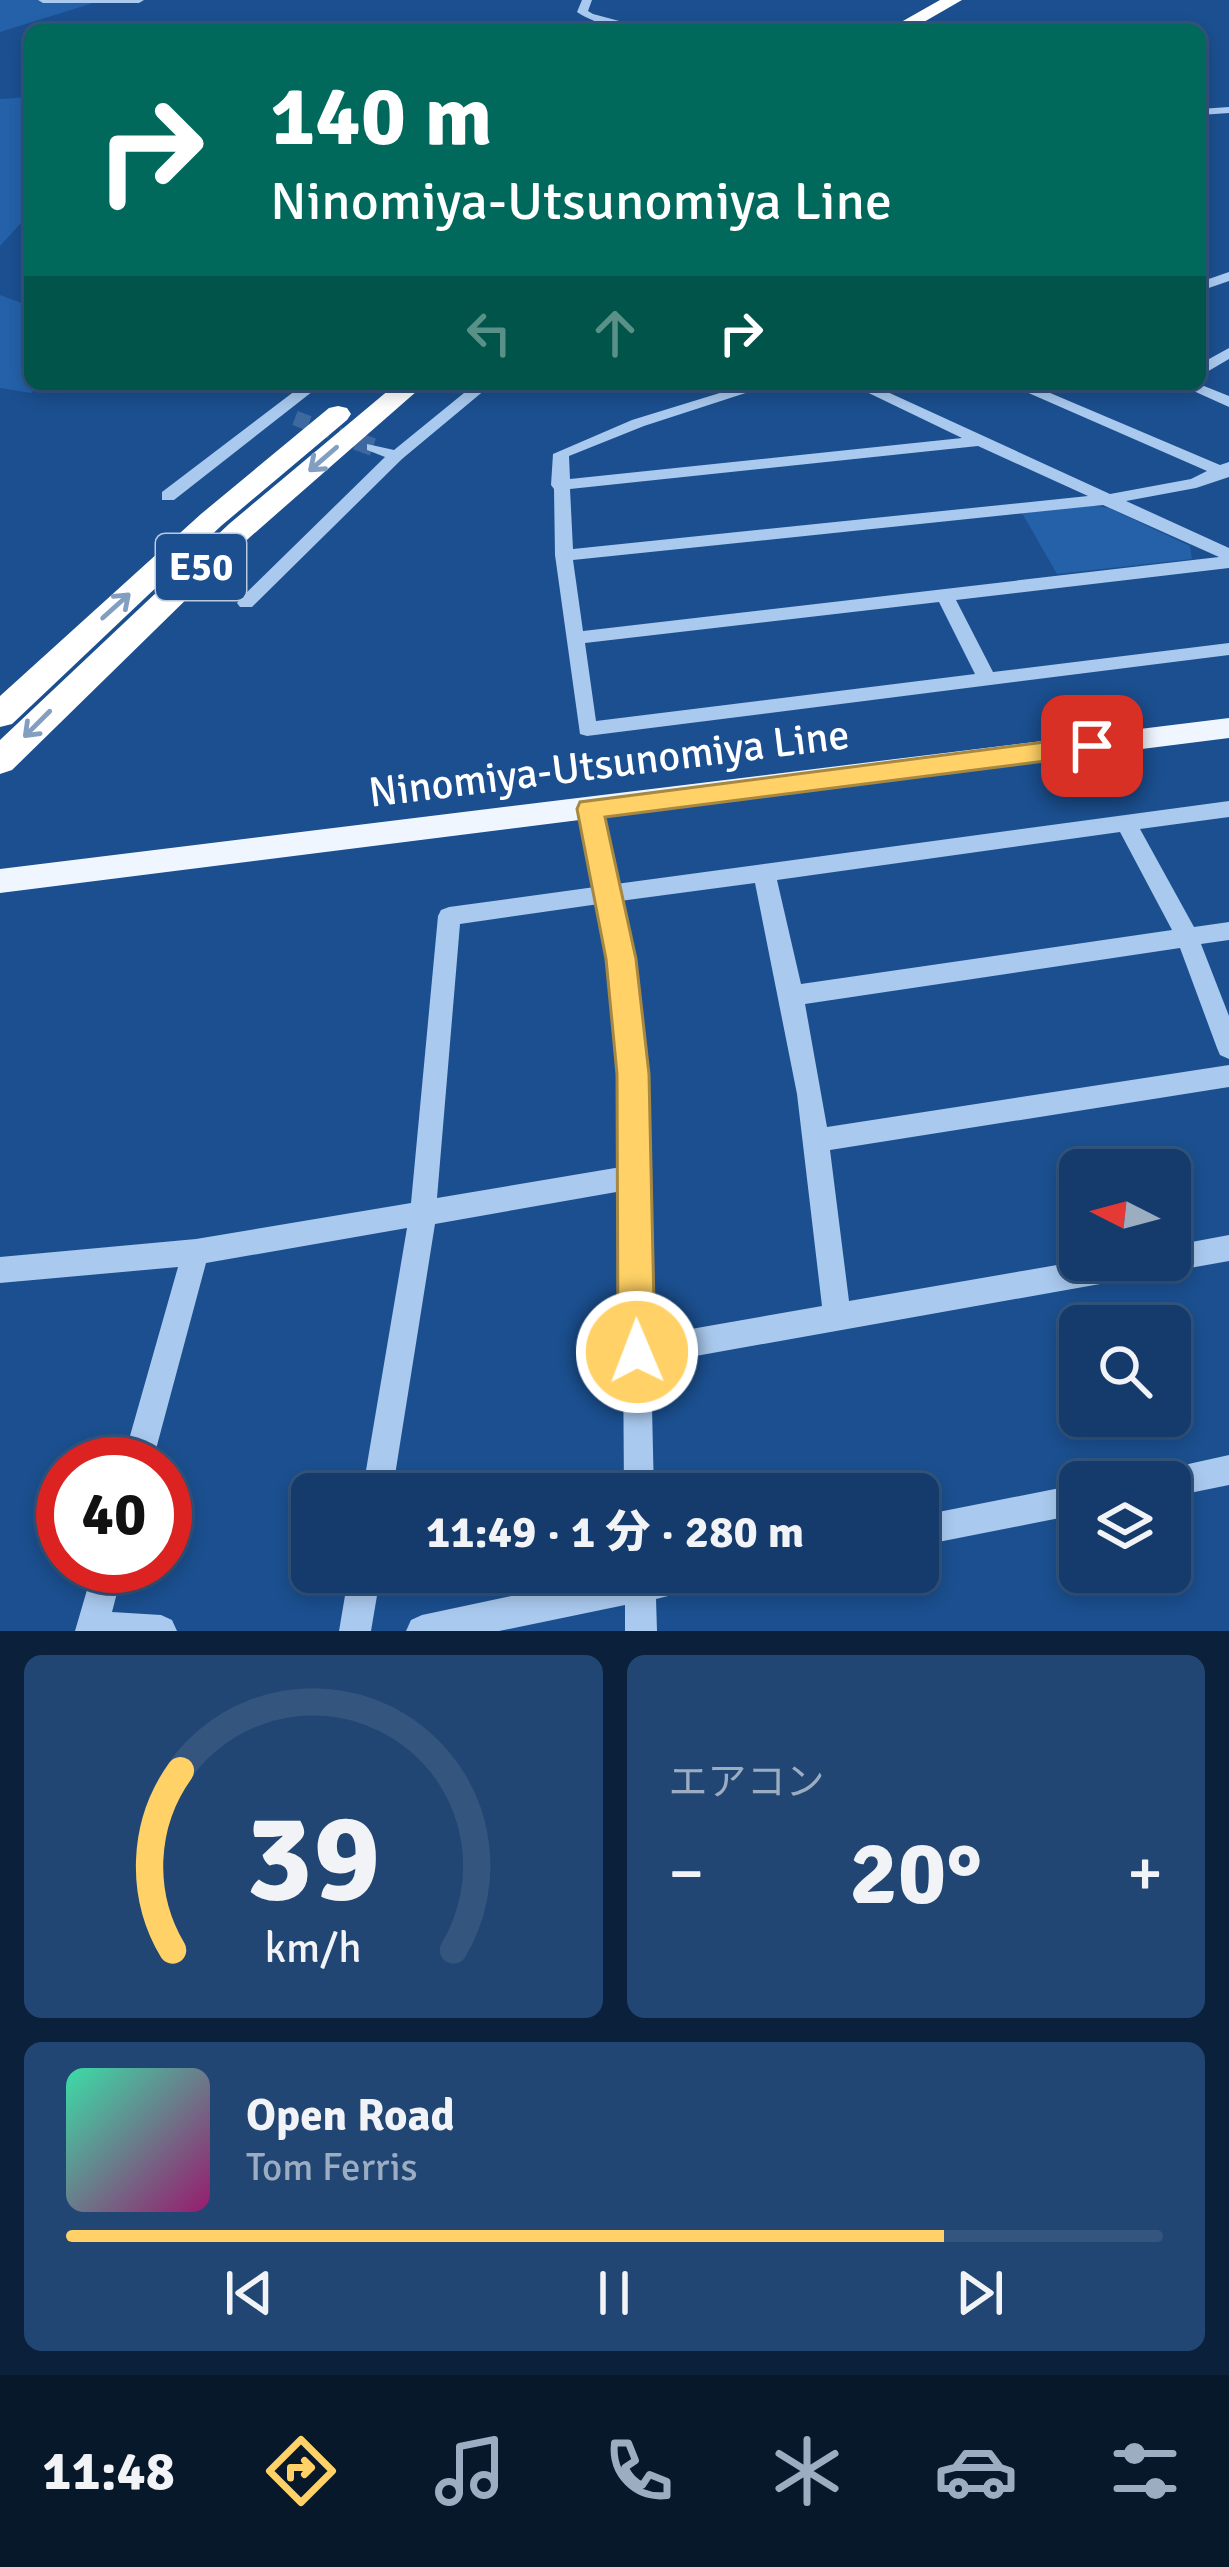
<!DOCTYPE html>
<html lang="ja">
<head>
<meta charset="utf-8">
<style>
	:root { --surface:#143b6b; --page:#214673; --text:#f1f3f6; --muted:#9dadc1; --line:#33557e; --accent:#ffd166 }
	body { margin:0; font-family:Signika,"Noto Sans JP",sans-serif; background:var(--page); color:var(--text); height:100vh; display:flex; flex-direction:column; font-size:45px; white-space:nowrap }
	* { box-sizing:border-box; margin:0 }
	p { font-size:39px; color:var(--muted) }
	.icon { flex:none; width:66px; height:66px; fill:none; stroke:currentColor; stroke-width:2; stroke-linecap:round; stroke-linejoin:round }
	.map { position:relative; height:1631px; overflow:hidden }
	.sheet { display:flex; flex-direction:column; gap:24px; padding:24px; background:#0b203b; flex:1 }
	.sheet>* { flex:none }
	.guide { position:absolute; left:24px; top:24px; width:1182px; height:366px; border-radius:18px; box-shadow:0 6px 18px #0003,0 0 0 3px var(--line); background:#00695c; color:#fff; overflow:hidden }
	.needle { width:78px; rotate:276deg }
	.tools { position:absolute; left:1059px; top:1149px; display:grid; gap:24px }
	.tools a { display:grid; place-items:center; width:132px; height:132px; border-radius:18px; background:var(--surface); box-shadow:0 6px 18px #0003,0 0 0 3px var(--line); font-size:60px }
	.speed { position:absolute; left:36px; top:1437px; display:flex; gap:24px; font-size:60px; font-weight:700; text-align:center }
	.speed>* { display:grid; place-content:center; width:156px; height:156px; border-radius:50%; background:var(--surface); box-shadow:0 6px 18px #0003,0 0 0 3px var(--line); line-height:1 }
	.speed .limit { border:18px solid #d22; background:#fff; color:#111 }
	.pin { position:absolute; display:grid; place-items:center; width:102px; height:102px; color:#fff; margin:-51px; border-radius:24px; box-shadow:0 6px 18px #0006 }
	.me { position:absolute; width:132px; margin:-66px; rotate:359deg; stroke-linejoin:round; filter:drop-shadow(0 0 9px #0008) }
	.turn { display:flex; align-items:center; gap:42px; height:252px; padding:0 48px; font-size:54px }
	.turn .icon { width:156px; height:156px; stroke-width:2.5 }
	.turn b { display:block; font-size:84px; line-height:102px }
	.lanes { display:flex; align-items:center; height:114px; padding:0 48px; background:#0003; justify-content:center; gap:60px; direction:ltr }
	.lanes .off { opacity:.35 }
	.big { font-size:90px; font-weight:800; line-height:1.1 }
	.sheet .widget { flex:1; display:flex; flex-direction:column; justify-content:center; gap:18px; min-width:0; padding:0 42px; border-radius:18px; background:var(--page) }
	.sheet .dial { align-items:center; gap:0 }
	.dial svg { height:312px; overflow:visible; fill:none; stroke:var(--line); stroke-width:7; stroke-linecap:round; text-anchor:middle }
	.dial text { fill:var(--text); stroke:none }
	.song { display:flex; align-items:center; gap:36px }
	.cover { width:144px; height:144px; border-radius:18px; background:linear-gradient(135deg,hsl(160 70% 55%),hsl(320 70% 35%)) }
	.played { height:12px; border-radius:6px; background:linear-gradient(90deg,var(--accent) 80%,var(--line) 80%) }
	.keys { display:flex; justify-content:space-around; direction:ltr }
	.heat { display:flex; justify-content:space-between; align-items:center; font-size:66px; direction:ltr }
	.sheet .tiles { flex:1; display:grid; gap:24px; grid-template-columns:1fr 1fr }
	.widget:last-child { grid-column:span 2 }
	.trip { position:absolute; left:291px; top:1473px; width:648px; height:120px; border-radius:18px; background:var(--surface); box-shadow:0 6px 18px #0003,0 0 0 3px var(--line); font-weight:800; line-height:120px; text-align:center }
	.tab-bar { display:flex; height:192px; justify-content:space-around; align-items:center; background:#08182b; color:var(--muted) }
	.tab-bar .icon { width:84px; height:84px }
	.tab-bar .active { color:var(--accent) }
	.tab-bar b { font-size:54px; color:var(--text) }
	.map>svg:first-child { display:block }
	.green { fill:#2461a8 }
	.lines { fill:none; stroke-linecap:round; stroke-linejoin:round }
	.minor-tunnel-far1 { stroke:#3d69a0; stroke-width:15; stroke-dasharray:15 8; stroke-linecap:butt }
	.minor-tunnel { stroke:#3d69a0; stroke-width:18; stroke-dasharray:18 9; stroke-linecap:butt }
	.minor { fill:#a9c9ee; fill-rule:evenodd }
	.major { fill:#f0f6ff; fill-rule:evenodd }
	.highway { fill:#fff; fill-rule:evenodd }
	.oneway { stroke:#829ec1 }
	.route { fill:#ffd166; stroke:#a68842; stroke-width:3 }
	.labels { text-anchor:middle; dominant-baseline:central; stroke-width:12; stroke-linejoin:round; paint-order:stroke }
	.shield { fill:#1b4f8f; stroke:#bbcadd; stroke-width:3 }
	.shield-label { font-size:39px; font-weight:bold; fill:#fff }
	.street-label { font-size:42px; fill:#fff; stroke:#1b4f8f }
</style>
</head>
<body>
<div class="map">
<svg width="1229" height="1631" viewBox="0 0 1229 1631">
	<rect width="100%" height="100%" fill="#1b4f8f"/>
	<path class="green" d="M0,0H103L0,32Z
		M30,97V213L0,246V99Z
		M0,295L30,306V384H41L31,393L0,388Z
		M1090,505L1109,508L1190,546L1192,559L1057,574L1022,513Z"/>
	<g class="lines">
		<path class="minor-tunnel-far1" d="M295,418L364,444"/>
		<path class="minor-tunnel" d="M356,441L373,447"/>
		<path class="minor" d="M38,0H144L139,3H43Z
			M582,0H592L588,11L593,14L653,30C629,30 597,26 577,12Z
			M1229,107V113L1200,115V109Z
			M1229,272V281L1200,291V282Z
			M1229,348V359L1200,376V364Z
			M304,384H322L174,500H162V492Z
			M475,384H492L402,459L252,607H240L237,603L240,599L385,457L367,450V444L394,450Z
			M749,384H773L644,426L569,456L570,479L962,438L850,384H870L1110,494L1191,479L1207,471L1008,384H1029L1220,465L1229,462V477L1196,488L1126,501L1229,548V568L956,600L993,672L1229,643V655L587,736L580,734L555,555L554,489L551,485L553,454L632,420ZM978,446L1088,496L573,549L570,489ZM1103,505L1219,557L583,631L573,560ZM939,602L975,674L596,721L585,643Z
			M1178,384H1199L1229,396V407Z
			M590,801L597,803L600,809L616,884L1229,801V817L1140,829L1194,927L1229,922V940L1201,944L1229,1016V1059L1220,1055L1217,1048L1180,948L805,1004L827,1127L1229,1065V1087L830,1150L849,1301L1086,1260H1170V1246L1229,1235V1261L651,1364L654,1494H624L622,1191L435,1224L392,1494H362L407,1228L206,1263L152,1464H122L178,1267L0,1283V1257L196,1239L411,1203L438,916L441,910L449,907L595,887L580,809L583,803ZM1120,832L1172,930L801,984L777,880ZM755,883L797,1094L822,1306L651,1336C648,1190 651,1044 620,901ZM599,904C616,992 621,1078 621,1167L437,1198L460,924Z
			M1229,1455V1485L1170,1497V1482H1153L1157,1471Z
			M1080,1484V1514L918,1546V1516Z
			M94,1566H124L112,1612L161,1615L172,1620L177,1631H75Z
			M349,1572H381L371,1631H339Z
			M625,1572H726L721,1583L656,1599L657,1631H625V1605L499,1631H406L411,1620L422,1615Z"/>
		<path class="major" d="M1229,718V738L0,893V869Z"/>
		<path class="highway" d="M940,0H962L910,30H887Z
			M396,384H425L249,538L12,770L0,774V740L229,524Z
			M338,406L347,408L351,414L347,420L221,526L12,724L0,727V696L201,514L329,408Z"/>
	</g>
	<defs><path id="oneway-shaft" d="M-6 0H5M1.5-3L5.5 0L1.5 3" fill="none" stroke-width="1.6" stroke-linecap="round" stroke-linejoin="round" transform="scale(3)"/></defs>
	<g class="oneway">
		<use href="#oneway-shaft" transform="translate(323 459) rotate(139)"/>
		<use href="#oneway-shaft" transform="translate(116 606) rotate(-42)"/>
		<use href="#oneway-shaft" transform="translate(37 724) rotate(135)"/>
	</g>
	<path class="route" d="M1092,736L1105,746L1092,755L605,817L636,959L649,1074L655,1352L650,1365L637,1371L624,1365L618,1352L617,1074L606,959L577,809L580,802Z"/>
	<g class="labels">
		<rect class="shield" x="156" y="534" width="90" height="66" rx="9"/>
		<g class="shield-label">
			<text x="201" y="567">E50</text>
		</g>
		<g class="street-label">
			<text transform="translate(609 764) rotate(-7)">Ninomiya-Utsunomiya Line</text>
		</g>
	</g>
</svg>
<div class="tools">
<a><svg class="needle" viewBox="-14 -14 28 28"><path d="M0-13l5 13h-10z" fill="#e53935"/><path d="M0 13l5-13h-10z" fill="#9dadc1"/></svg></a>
<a><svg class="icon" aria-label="search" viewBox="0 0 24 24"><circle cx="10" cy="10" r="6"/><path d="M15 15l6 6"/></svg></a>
<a><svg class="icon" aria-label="layers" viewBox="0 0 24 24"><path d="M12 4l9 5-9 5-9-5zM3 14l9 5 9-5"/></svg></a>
</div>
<div class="speed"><div class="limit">40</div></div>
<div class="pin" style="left:1092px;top:746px;background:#d93025"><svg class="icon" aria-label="arrive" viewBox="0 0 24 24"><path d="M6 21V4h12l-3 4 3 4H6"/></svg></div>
<svg class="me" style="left:637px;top:1352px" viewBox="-20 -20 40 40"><circle r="17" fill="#ffd166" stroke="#fff" stroke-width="3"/><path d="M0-11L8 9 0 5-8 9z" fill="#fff"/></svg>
<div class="trip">11:49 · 1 分 · 280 m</div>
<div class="guide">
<div class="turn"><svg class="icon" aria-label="right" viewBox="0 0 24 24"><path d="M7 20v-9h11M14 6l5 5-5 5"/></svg><div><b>140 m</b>Ninomiya-Utsunomiya Line</div></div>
<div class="lanes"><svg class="icon off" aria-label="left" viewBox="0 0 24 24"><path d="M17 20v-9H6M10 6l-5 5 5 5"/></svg><svg class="icon off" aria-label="ahead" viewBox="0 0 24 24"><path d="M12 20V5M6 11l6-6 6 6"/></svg><svg class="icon" aria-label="right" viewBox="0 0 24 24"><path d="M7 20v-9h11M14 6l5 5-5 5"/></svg></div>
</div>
</div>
<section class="sheet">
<div class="tiles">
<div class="widget dial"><svg viewBox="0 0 100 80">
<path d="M14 69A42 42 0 1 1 86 69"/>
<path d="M14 69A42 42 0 0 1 16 23" stroke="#ffd166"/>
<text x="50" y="56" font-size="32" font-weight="700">39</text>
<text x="50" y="72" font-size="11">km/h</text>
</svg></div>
<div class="widget"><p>エアコン</p>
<div class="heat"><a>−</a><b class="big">20°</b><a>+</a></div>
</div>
<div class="widget">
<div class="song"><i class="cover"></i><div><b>Open Road</b><p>Tom Ferris</p></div></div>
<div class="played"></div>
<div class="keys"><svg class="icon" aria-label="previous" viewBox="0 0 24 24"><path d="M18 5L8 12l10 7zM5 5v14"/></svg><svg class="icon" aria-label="pause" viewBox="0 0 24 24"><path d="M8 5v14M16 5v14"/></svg><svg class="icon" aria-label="next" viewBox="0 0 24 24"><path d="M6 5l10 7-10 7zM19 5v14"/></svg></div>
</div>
</div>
</section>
<nav class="tab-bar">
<b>11:48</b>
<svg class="icon active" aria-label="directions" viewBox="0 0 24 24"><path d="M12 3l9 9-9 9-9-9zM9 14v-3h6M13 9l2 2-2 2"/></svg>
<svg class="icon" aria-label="music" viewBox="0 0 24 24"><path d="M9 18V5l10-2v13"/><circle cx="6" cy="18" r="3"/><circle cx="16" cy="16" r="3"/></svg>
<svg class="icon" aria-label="phone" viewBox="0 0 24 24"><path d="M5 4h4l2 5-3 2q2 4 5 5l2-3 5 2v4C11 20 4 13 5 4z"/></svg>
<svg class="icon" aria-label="climate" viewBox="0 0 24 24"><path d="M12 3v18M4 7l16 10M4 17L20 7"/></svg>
<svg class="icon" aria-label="car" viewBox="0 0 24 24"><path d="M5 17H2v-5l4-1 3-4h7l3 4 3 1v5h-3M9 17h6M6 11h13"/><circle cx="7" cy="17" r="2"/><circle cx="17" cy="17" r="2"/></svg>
<svg class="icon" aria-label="filters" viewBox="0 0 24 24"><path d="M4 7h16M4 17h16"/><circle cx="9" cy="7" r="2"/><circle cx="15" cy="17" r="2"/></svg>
</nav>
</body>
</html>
